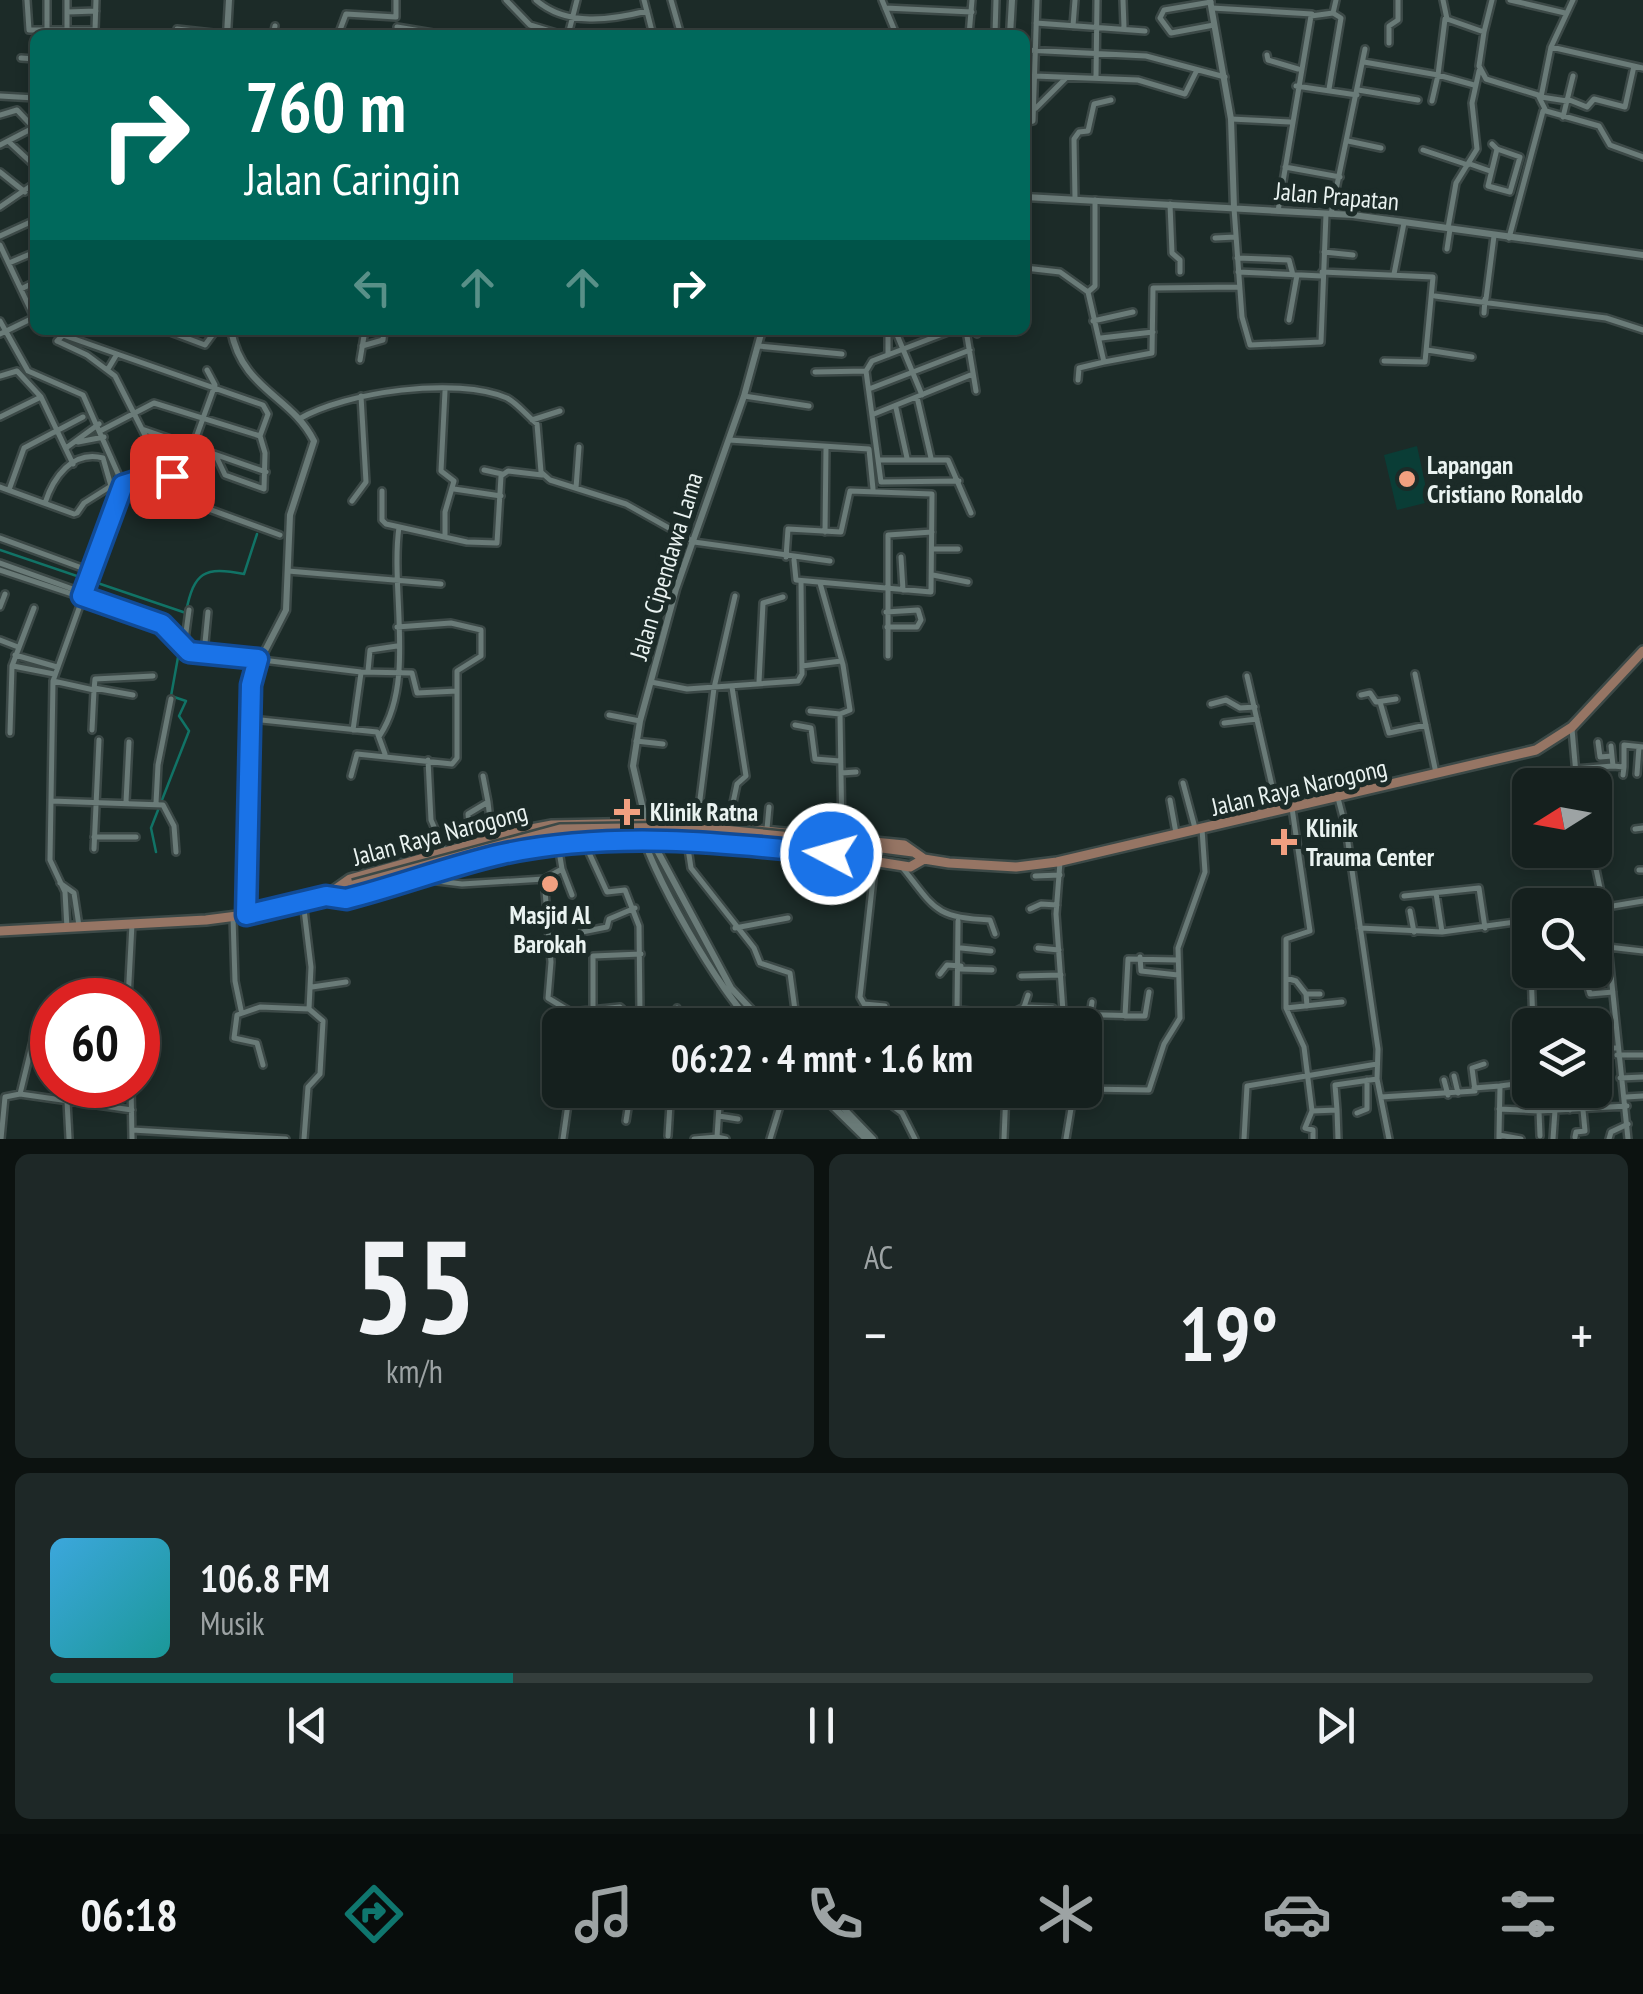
<!DOCTYPE html>
<html lang="id">
<head>
<meta charset="utf-8">
<style>
	:root { --surface:#15201e; --page:#1e2827; --text:#f1f3f6; --muted:#9da3a4; --line:#343e3c; --accent:#0f766e }
	body { margin:0; font-family:"PT Sans Narrow",sans-serif; background:var(--page); color:var(--text); height:100vh; display:flex; flex-direction:column; font-size:38px; white-space:nowrap }
	* { box-sizing:border-box; margin:0 }
	p { font-size:32px; color:var(--muted) }
	.icon { flex:none; width:55px; height:55px; fill:none; stroke:currentColor; stroke-width:2; stroke-linecap:round; stroke-linejoin:round }
	.map { position:relative; height:1139px; overflow:hidden }
	.side { display:flex; flex-direction:column; gap:15px; padding:15px; background:#0c1210; flex:1 }
	.side>* { flex:none }
	.top-card { position:absolute; left:30px; top:30px; width:1000px; height:305px; border-radius:15px; box-shadow:0 5px 15px #0003,0 0 0 2px var(--line); background:#00695c; color:#fff; overflow:hidden }
	.needle { width:65px; rotate:259deg }
	.tools { position:absolute; left:1512px; top:768px; display:grid; gap:20px }
	.tools a { display:grid; place-items:center; width:100px; height:100px; border-radius:15px; background:var(--surface); box-shadow:0 5px 15px #0003,0 0 0 2px var(--line); font-size:50px }
	.speed { position:absolute; left:30px; top:978px; display:flex; gap:20px; font-size:50px; font-weight:700; text-align:center }
	.speed>* { display:grid; place-content:center; width:130px; height:130px; border-radius:50%; background:var(--surface); box-shadow:0 5px 15px #0003,0 0 0 2px var(--line); line-height:1 }
	.speed .limit { border:15px solid #d22; background:#fff; color:#111 }
	.pin { position:absolute; display:grid; place-items:center; width:85px; height:85px; color:#fff; margin:-42px; border-radius:20px; box-shadow:0 5px 15px #0006 }
	.me { position:absolute; width:110px; margin:-55px; rotate:276deg; stroke-linejoin:round; filter:drop-shadow(0 0 8px #0008) }
	.turn { display:flex; align-items:center; gap:35px; height:210px; padding:0 50px; font-size:45px }
	.turn .icon { width:130px; height:130px; stroke-width:2.5 }
	.turn b { display:block; font-size:70px; line-height:85px }
	.lanes { display:flex; align-items:center; height:95px; padding:0 50px; background:#0003; justify-content:center; gap:50px; direction:ltr }
	.lanes .off { opacity:.35 }
	.big { font-size:75px; font-weight:800; line-height:1.1 }
	.side .tile { flex:1; display:flex; flex-direction:column; justify-content:center; gap:15px; min-width:0; padding:0 35px; border-radius:15px; background:var(--page) }
	.side .dial { align-items:center; gap:0 }
	.dial b { font-size:130px; line-height:1 }
	.song { display:flex; align-items:center; gap:30px }
	.cover { width:120px; height:120px; border-radius:15px; background:linear-gradient(135deg,hsl(200 70% 55%),hsl(180 70% 35%)) }
	.played { height:10px; border-radius:5px; background:linear-gradient(90deg,var(--accent) 30%,var(--line) 30%) }
	.keys { display:flex; justify-content:space-around; direction:ltr }
	.heat { display:flex; justify-content:space-between; align-items:center; font-size:55px; direction:ltr }
	.side .tiles { flex:1; display:grid; gap:15px; grid-template-columns:1fr 1fr }
	.tile:last-child { grid-column:span 2 }
	.trip { position:absolute; left:542px; top:1008px; width:560px; height:100px; border-radius:15px; background:var(--surface); box-shadow:0 5px 15px #0003,0 0 0 2px var(--line); font-weight:800; line-height:100px; text-align:center }
	.menu { display:flex; height:160px; justify-content:space-around; align-items:center; background:#080d0c; color:var(--muted) }
	.menu .icon { width:70px; height:70px }
	.menu .current { color:var(--accent) }
	.menu b { font-size:45px; color:var(--text) }
	.map>svg:first-child { display:block }
	.green { fill:#0a3d36 }
	.lines { fill:none; stroke-linecap:round; stroke-linejoin:round }
	.stream { stroke:#117366; stroke-width:2.5 }
	.street-casing { stroke:#3c4947; stroke-width:10 }
	.secondary-casing { stroke:#3c4947; stroke-width:11 }
	.primary-casing { stroke:#3c4947; stroke-width:14 }
	.street { stroke:#6a7b78; stroke-width:5 }
	.secondary { stroke:#6a7b78; stroke-width:6 }
	.primary { stroke:#967564; stroke-width:9 }
	.primary-bridge-casing { stroke:#3c4947; stroke-width:14; stroke-linecap:butt }
	.primary-bridge { stroke:#967564; stroke-width:9 }
	.route-casing { stroke:#114b97; stroke-width:25 }
	.route { stroke:#1a73e8; stroke-width:18 }
	.poi-dot { fill:#f2a080; stroke:#1c2b28; stroke-width:4 }
	.labels { text-anchor:middle; dominant-baseline:central; stroke-width:10; stroke-linejoin:round; paint-order:stroke }
	.street-label { font-size:25px; fill:#eaf3f1; stroke:#1c2b28 }
	.poi-label { font-size:25px; font-weight:bold; fill:#eaf3f1; stroke:#1c2b28; text-anchor:start }
</style>
</head>
<body>
<div class="map">
<svg width="1643" height="1139" viewBox="0 0 1643 1139">
	<rect width="100%" height="100%" fill="#1c2b28"/>
	<path class="green" d="M1417,446L1429,502L1397,510L1384,455Z"/>
	<g class="lines">
		<path class="stream" d="M0,550L186,613L171,696L186,701L179,716L189,731L151,828L156,852
			M186,612C194,572 204,566 244,574L257,534"/>
		<g class="street-casing">
			<path id="street" d="M27,0L29,30H95L96,0
				M47,0V31
				M67,0V31
				M506,0L530,25L563,35
				M536,0C567,27 611,20 647,11
				M644,0L653,35
				M671,0L681,35
				M882,0L896,34
				M1123,0L1124,27
				M1443,0L1447,19L1484,32L1479,66L1486,79L1538,95L1546,111L1599,126L1610,145L1643,157
				M1510,0L1565,13
				M1211,2L1164,10L1160,18L1171,33L1214,25
				M885,8L972,12
				M1212,8L1312,14
				M67,12L96,11
				M396,17V0
				M1036,23L1145,31
				M1073,26L1075,0
				M397,27L439,34
				M177,29L231,35
				M1484,32L1492,0
				M896,33L955,35
				M827,34L830,35
				M273,35L275,26
				M338,35L346,14L396,17
				M568,35L577,0
				M969,35L972,0
				M995,35L996,0
				M1389,43V26L1398,20V0
				M1551,47L1643,68
				M1025,50L1146,56L1225,77
				M1267,55L1268,60L1298,69
				M21,58L35,59
				M1364,62L1438,75L1445,19
				M1034,76L1138,80L1185,94L1196,72
				M1096,77L1097,0
				M1296,86L1357,95
				M1329,89L1341,18L1333,13
				M1358,90L1418,100
				M0,96L35,98
				M1567,99L1587,107L1594,99L1625,107L1634,66
				M1432,101L1438,75L1474,85
				M1567,101L1541,97L1551,47L1573,0
				M1036,108L1066,78
				M0,115L17,110L35,129
				M1563,117L1573,76
				M1231,119L1290,122
				M1025,123L1033,121L1037,0
				M8,141L35,166
				M1348,141L1381,148
				M1492,144L1497,149L1488,186L1510,192L1520,157L1497,149
				M0,145L33,128
				M1423,150L1468,165
				M1470,164L1490,171
				M1285,167L1340,177
				M0,172L25,192
				M1075,199L1074,139L1079,132L1088,131L1094,104L1111,100
				M1170,204L1172,253L1180,260V272
				M0,207L35,183
				M1234,208L1242,317L1250,345L1321,342L1326,214
				M1278,211L1311,16L1333,13L1336,0
				M1331,214L1365,49
				M1448,228L1456,183L1477,149L1472,103L1479,71
				M0,236L35,220
				M1215,238L1236,237
				M1509,238L1543,111
				M0,245L34,317
				M1447,249L1450,229
				M1324,252L1353,255
				M1237,258L1289,260L1293,275
				M9,263L35,252
				M1025,268L1060,272L1088,292L1104,362L1079,368L1078,380
				M1238,272L1322,276
				M1322,272L1433,277L1425,362L1384,361
				M1394,274L1404,223
				M21,289L35,282
				M1088,292L1095,286V200
				M1435,296L1606,318L1643,330
				M1486,299L1494,236
				M1484,313L1485,299
				M1289,320L1297,275
				M0,321L28,371L83,395L123,485L53,681L50,860L65,892L67,928
				M1093,321L1133,312
				M165,330L205,345L216,330
				M895,330L922,395
				M953,330L872,361L866,371L881,482L959,481
				M966,330L976,391
				M977,330V334
				M0,334L35,317
				M1101,338L1153,332
				M57,341L87,355L115,376L152,449
				M57,341L63,335L117,354L108,369
				M362,346L383,340L384,330
				M758,346L842,354
				M1427,350L1472,357
				M117,354L263,405L268,414L260,436
				M888,355V330
				M360,360L365,330
				M1104,362L1152,353L1153,288L1239,287
				M815,372L866,371
				M0,376L17,371L41,397L73,464
				M869,389L970,350
				M744,396L809,406
				M917,397L931,458
				M896,408L907,458
				M874,414L973,374
				M0,417L41,397
				M299,419C345,392 457,376 507,398C518,404 527,416 537,424L541,472L550,480L626,504L694,542L830,561
				M532,420L560,411
				M142,429L266,472
				M102,430L154,403L260,436
				M729,440L869,449L873,489
				M78,442L104,437
				M193,446L215,385L207,370
				M66,448L99,424
				M216,456L225,475L264,489L265,453L260,436
				M878,460H948L971,513
				M484,470L502,474
				M123,485L161,473L172,476L181,481L195,504L280,535
				M0,487L74,514L77,513L84,503L111,486L103,458C72,450 53,478 45,503
				M576,488L579,447
				M454,489L501,496
				M9,490L24,448L83,417
				M382,491V520L386,524L467,542L497,543L501,476L508,471L542,475
				M352,501L366,482L361,396
				M825,532L826,448
				M445,536V512L454,481L441,471L445,391
				M0,538L93,572
				M933,549H958
				M786,557L788,529L841,532L850,491L932,494L931,592L796,580L794,560
				M901,557L903,590
				M0,563L84,593
				M0,570L162,624L189,651L361,672L412,673L417,693L457,691
				M288,571L441,584
				M933,575L968,582
				M0,607L5,594
				M886,612L918,610L921,620L917,627H887
				M0,640L18,647
				M184,647L189,610
				M204,653L208,612
				M15,655L57,667
				M888,656V535L932,532
				M13,666L54,674
				M802,666L841,661
				M368,671L370,650L397,646
				M1415,674L1436,773
				M1247,676L1277,808
				M53,681L94,690L95,679L153,676
				M651,682L687,689L798,681L802,674L801,581
				M759,682L763,603L783,597
				M94,688L133,695
				M1361,695L1370,693L1376,702L1396,699
				M1380,702L1389,733L1426,725
				M1211,704L1226,700L1240,708L1255,707
				M810,711L840,714L850,710L843,665L820,583
				M840,714L842,836
				M609,715L640,721
				M252,719L377,732L385,754
				M1224,723L1257,719
				M795,725L811,728L815,759L840,761
				M1572,729L1577,785
				M92,730L94,690
				M353,730L361,673
				M10,733L12,666L34,608
				M380,735C416,681 390,591 399,527
				M636,741L663,744
				M1598,742L1600,757L1612,756
				M428,760L431,820L445,852
				M1613,766L1624,767L1623,775
				M1624,767V745L1643,747
				M1574,769L1613,766L1611,746
				M841,773L856,772
				M1637,774L1639,747
				M351,776L357,754L452,764L457,758V671L481,656V630L451,623L397,627
				M1183,783L1195,828
				M1338,798L1346,829L1378,1049L1377,1079L1389,1139
				M1170,800L1176,833
				M51,801L163,805L174,826L176,852
				M126,802L129,742
				M488,802L492,838
				M156,803L158,765L171,699
				M1292,808L1310,931L1286,939V1008L1304,1047L1312,1111L1305,1128L1313,1130V1139
				M697,823L714,688L735,596
				M728,826L737,784L746,776L732,687
				M767,829L769,807
				M1635,829L1643,828
				M94,837H136
				M687,842L691,868L754,948L760,963L790,973L797,1025
				M471,844L468,814L488,802L483,776
				M585,844L607,892L625,890L639,926L640,1015
				M558,845L562,869L544,879L551,962L548,998L571,1012L574,1025
				M94,849L99,740
				M1592,850L1604,907L1628,1139
				M875,861L860,997L864,1004L885,1006
				M1060,862L1056,914L1064,1025
				M902,867C936,910 934,917 990,920L995,934
				M562,869L572,895
				M1639,870H1643
				M1035,876L1060,875
				M421,879L462,884L544,879
				M60,883L74,893L79,926
				M1436,893L1442,932
				M1404,896L1479,888L1485,928
				M303,901L311,967L309,1009L323,1021L320,1074L308,1087L304,1139
				M1030,909L1041,904L1057,905
				M1595,909L1643,901
				M1410,911L1414,932
				M233,917L235,981L241,1010
				M958,921L957,1010L1010,1014L1024,1007L1028,995
				M1527,924L1530,959
				M735,928L788,918
				M1360,928L1442,932L1530,920
				M582,932L607,927L609,919L635,908
				M1608,947L1643,951
				M961,948L991,951
				M1038,948L1059,950
				M1140,957L1141,971L1178,975
				M961,969L992,970
				M1531,970L1533,1025
				M940,974L947,965L961,966
				M1021,976L1061,975
				M1286,978L1296,981L1306,994
				M312,987L346,982
				M1588,987L1590,994L1613,992
				M128,1000L132,924
				M1307,1006L1306,994H1320
				M1024,1007L1053,1008
				M593,1008V956L641,954
				M1286,1008L1342,1002
				M571,1012L620,1007L631,1017L654,1014L663,1025
				M1064,1014L1145,1016L1149,992
				M1090,1015L1092,1002
				M1125,1016L1128,959L1177,960
				M668,1025L675,1023L677,1008
				M1010,1025V1014
				M1595,1048H1616
				M1617,1055H1643
				M263,1065L257,1043L234,1038L237,1015L260,1007L309,1009
				M1454,1076L1458,1093
				M1620,1078L1643,1077
				M1444,1080L1448,1095
				M131,1085L132,1139
				M1474,1088L1500,1086
				M1085,1089L1149,1090L1164,1044L1180,1018L1178,948L1205,872L1202,829
				M669,1090L670,1104L719,1105
				M720,1090L717,1137L726,1139
				M871,1090L902,1113L915,1139
				M1569,1090L1570,1110
				M20,1094L132,1110
				M1381,1097L1475,1091L1472,1068L1484,1064
				M1626,1097L1643,1096
				M746,1099L780,1105
				M67,1101L69,1138
				M630,1103L670,1104L668,1136
				M695,1104L696,1090
				M1499,1109L1539,1111L1540,1136
				M1528,1109L1530,1090
				M1337,1110L1335,1085L1377,1079
				M1312,1111L1337,1110L1338,1139
				M1539,1111L1627,1106
				M1357,1113L1367,1109V1080
				M719,1116L738,1119
				M626,1121L631,1090
				M132,1130L286,1139
				M1499,1135L1500,1086L1530,1082
				M1575,1137L1576,1132L1585,1131L1583,1110
				M1,1139L5,1097L20,1094L34,1037L52,1032
				M563,1139L570,1090
				M694,1139L717,1137
				M770,1139L785,1090
				M1004,1139L1006,1090
				M1066,1139L1074,1090
				M1244,1139L1247,1086L1377,1064
				M1499,1139V1135L1521,1139
				M1553,1139L1555,1110
				M1609,1139L1611,1132L1628,1124"/>
		</g>
		<g class="secondary-casing">
			<path id="secondary" d="M1210,0L1231,119L1234,208
				M227,35L229,0
				M1010,35L1012,0
				M1025,197L1353,215L1643,255
				M231,330C242,390 291,395 314,441L290,515L286,610L251,678L246,915
				M646,822L633,766L640,721L676,589L744,396L762,330
				M640,824C645,864 724,1000 755,1025
				M651,839L731,988L766,1025
				M816,1090L866,1139
				M826,1090L873,1139"/>
		</g>
		<g class="primary-casing">
			<path id="primary" d="M686,823L904,845L924,859L949,863L1016,867L1057,862L1536,750L1572,727L1643,651
				M652,832L687,833L699,842
				M812,839L913,852
				M326,896L350,879L515,832L552,825L655,823
				M0,931L206,920L260,913L326,896L346,899C398,886 448,866 500,855C634,825 777,846 910,867L924,859"/>
		</g>
		<use href="#street" class="street"/>
		<use href="#secondary" class="secondary"/>
		<use href="#primary" class="primary"/>
		<g class="primary-bridge-casing">
			<path id="primary-bridge" d="M521,842L569,835
				M353,885L560,829L694,827L812,839"/>
		</g>
		<use href="#primary-bridge" class="primary-bridge"/>
	</g>
	<g class="lines">
		<g class="route-casing">
			<path id="route" d="M172,476L161,473L123,485L82,596L162,624L189,652L258,659L251,685L246,915L326,896L346,899C398,886 449,866 502,854C609,831 723,842 831,854"/>
		</g>
		<use href="#route" class="route"/>
	</g>
	<g class="poi-dot">
		<circle cx="1407" cy="479" r="10"/>
		<path d="M622 797h10v10h10v10h-10v10h-10v-10h-10v-10h10z"/>
		<path d="M1279 827h10v10h10v10h-10v10h-10v-10h-10v-10h10z"/>
		<circle cx="550" cy="884" r="10"/>
	</g>
	<g class="labels">
		<g class="street-label">
			<text transform="translate(1337 196) rotate(5)">Jalan Prapatan</text>
			<text transform="translate(666 566) rotate(-73)">Jalan Cipendawa Lama</text>
			<text transform="translate(1299 787) rotate(-13)">Jalan Raya Narogong</text>
			<text transform="translate(440 834) rotate(-15)">Jalan Raya Narogong</text>
		</g>
		<g class="poi-label">
			<text x="1427" y="465">Lapangan<tspan x="1427" dy="29">Cristiano Ronaldo</tspan></text>
			<text x="650" y="812">Klinik Ratna</text>
			<text x="1306" y="828">Klinik<tspan x="1306" dy="29">Trauma Center</tspan></text>
			<text x="550" y="915" text-anchor="middle">Masjid Al<tspan x="550" dy="29">Barokah</tspan></text>
		</g>
	</g>
</svg>
<div class="tools">
<a><svg class="needle" viewBox="-14 -14 28 28"><path d="M0-13l5 13h-10z" fill="#e53935"/><path d="M0 13l5-13h-10z" fill="#9da3a4"/></svg></a>
<a><svg class="icon" aria-label="search" viewBox="0 0 24 24"><circle cx="10" cy="10" r="6"/><path d="M15 15l6 6"/></svg></a>
<a><svg class="icon" aria-label="layers" viewBox="0 0 24 24"><path d="M12 4l9 5-9 5-9-5zM3 14l9 5 9-5"/></svg></a>
</div>
<div class="speed"><div class="limit">60</div></div>
<div class="pin" style="left:172px;top:476px;background:#d93025"><svg class="icon" aria-label="arrive" viewBox="0 0 24 24"><path d="M6 21V4h12l-3 4 3 4H6"/></svg></div>
<svg class="me" style="left:831px;top:854px" viewBox="-20 -20 40 40"><circle r="17" fill="#1a73e8" stroke="#fff" stroke-width="3"/><path d="M0-11L8 9 0 5-8 9z" fill="#fff"/></svg>
<div class="trip">06:22 · 4 mnt · 1.6 km</div>
<div class="top-card">
<div class="turn"><svg class="icon" aria-label="right" viewBox="0 0 24 24"><path d="M7 20v-9h11M14 6l5 5-5 5"/></svg><div><b>760 m</b>Jalan Caringin</div></div>
<div class="lanes"><svg class="icon off" aria-label="left" viewBox="0 0 24 24"><path d="M17 20v-9H6M10 6l-5 5 5 5"/></svg><svg class="icon off" aria-label="ahead" viewBox="0 0 24 24"><path d="M12 20V5M6 11l6-6 6 6"/></svg><svg class="icon off" aria-label="ahead" viewBox="0 0 24 24"><path d="M12 20V5M6 11l6-6 6 6"/></svg><svg class="icon" aria-label="right" viewBox="0 0 24 24"><path d="M7 20v-9h11M14 6l5 5-5 5"/></svg></div>
</div>
</div>
<section class="side">
<div class="tiles">
<div class="tile dial"><b>55</b><p>km/h</p></div>
<div class="tile"><p>AC</p>
<div class="heat"><a>−</a><b class="big">19°</b><a>+</a></div>
</div>
<div class="tile">
<div class="song"><i class="cover"></i><div><b>106.8 FM</b><p>Musik</p></div></div>
<div class="played"></div>
<div class="keys"><svg class="icon" aria-label="previous" viewBox="0 0 24 24"><path d="M18 5L8 12l10 7zM5 5v14"/></svg><svg class="icon" aria-label="pause" viewBox="0 0 24 24"><path d="M8 5v14M16 5v14"/></svg><svg class="icon" aria-label="next" viewBox="0 0 24 24"><path d="M6 5l10 7-10 7zM19 5v14"/></svg></div>
</div>
</div>
</section>
<nav class="menu">
<b>06:18</b>
<svg class="icon current" aria-label="directions" viewBox="0 0 24 24"><path d="M12 3l9 9-9 9-9-9zM9 14v-3h6M13 9l2 2-2 2"/></svg>
<svg class="icon" aria-label="music" viewBox="0 0 24 24"><path d="M9 18V5l10-2v13"/><circle cx="6" cy="18" r="3"/><circle cx="16" cy="16" r="3"/></svg>
<svg class="icon" aria-label="phone" viewBox="0 0 24 24"><path d="M5 4h4l2 5-3 2q2 4 5 5l2-3 5 2v4C11 20 4 13 5 4z"/></svg>
<svg class="icon" aria-label="climate" viewBox="0 0 24 24"><path d="M12 3v18M4 7l16 10M4 17L20 7"/></svg>
<svg class="icon" aria-label="car" viewBox="0 0 24 24"><path d="M5 17H2v-5l4-1 3-4h7l3 4 3 1v5h-3M9 17h6M6 11h13"/><circle cx="7" cy="17" r="2"/><circle cx="17" cy="17" r="2"/></svg>
<svg class="icon" aria-label="filters" viewBox="0 0 24 24"><path d="M4 7h16M4 17h16"/><circle cx="9" cy="7" r="2"/><circle cx="15" cy="17" r="2"/></svg>
</nav>
</body>
</html>
